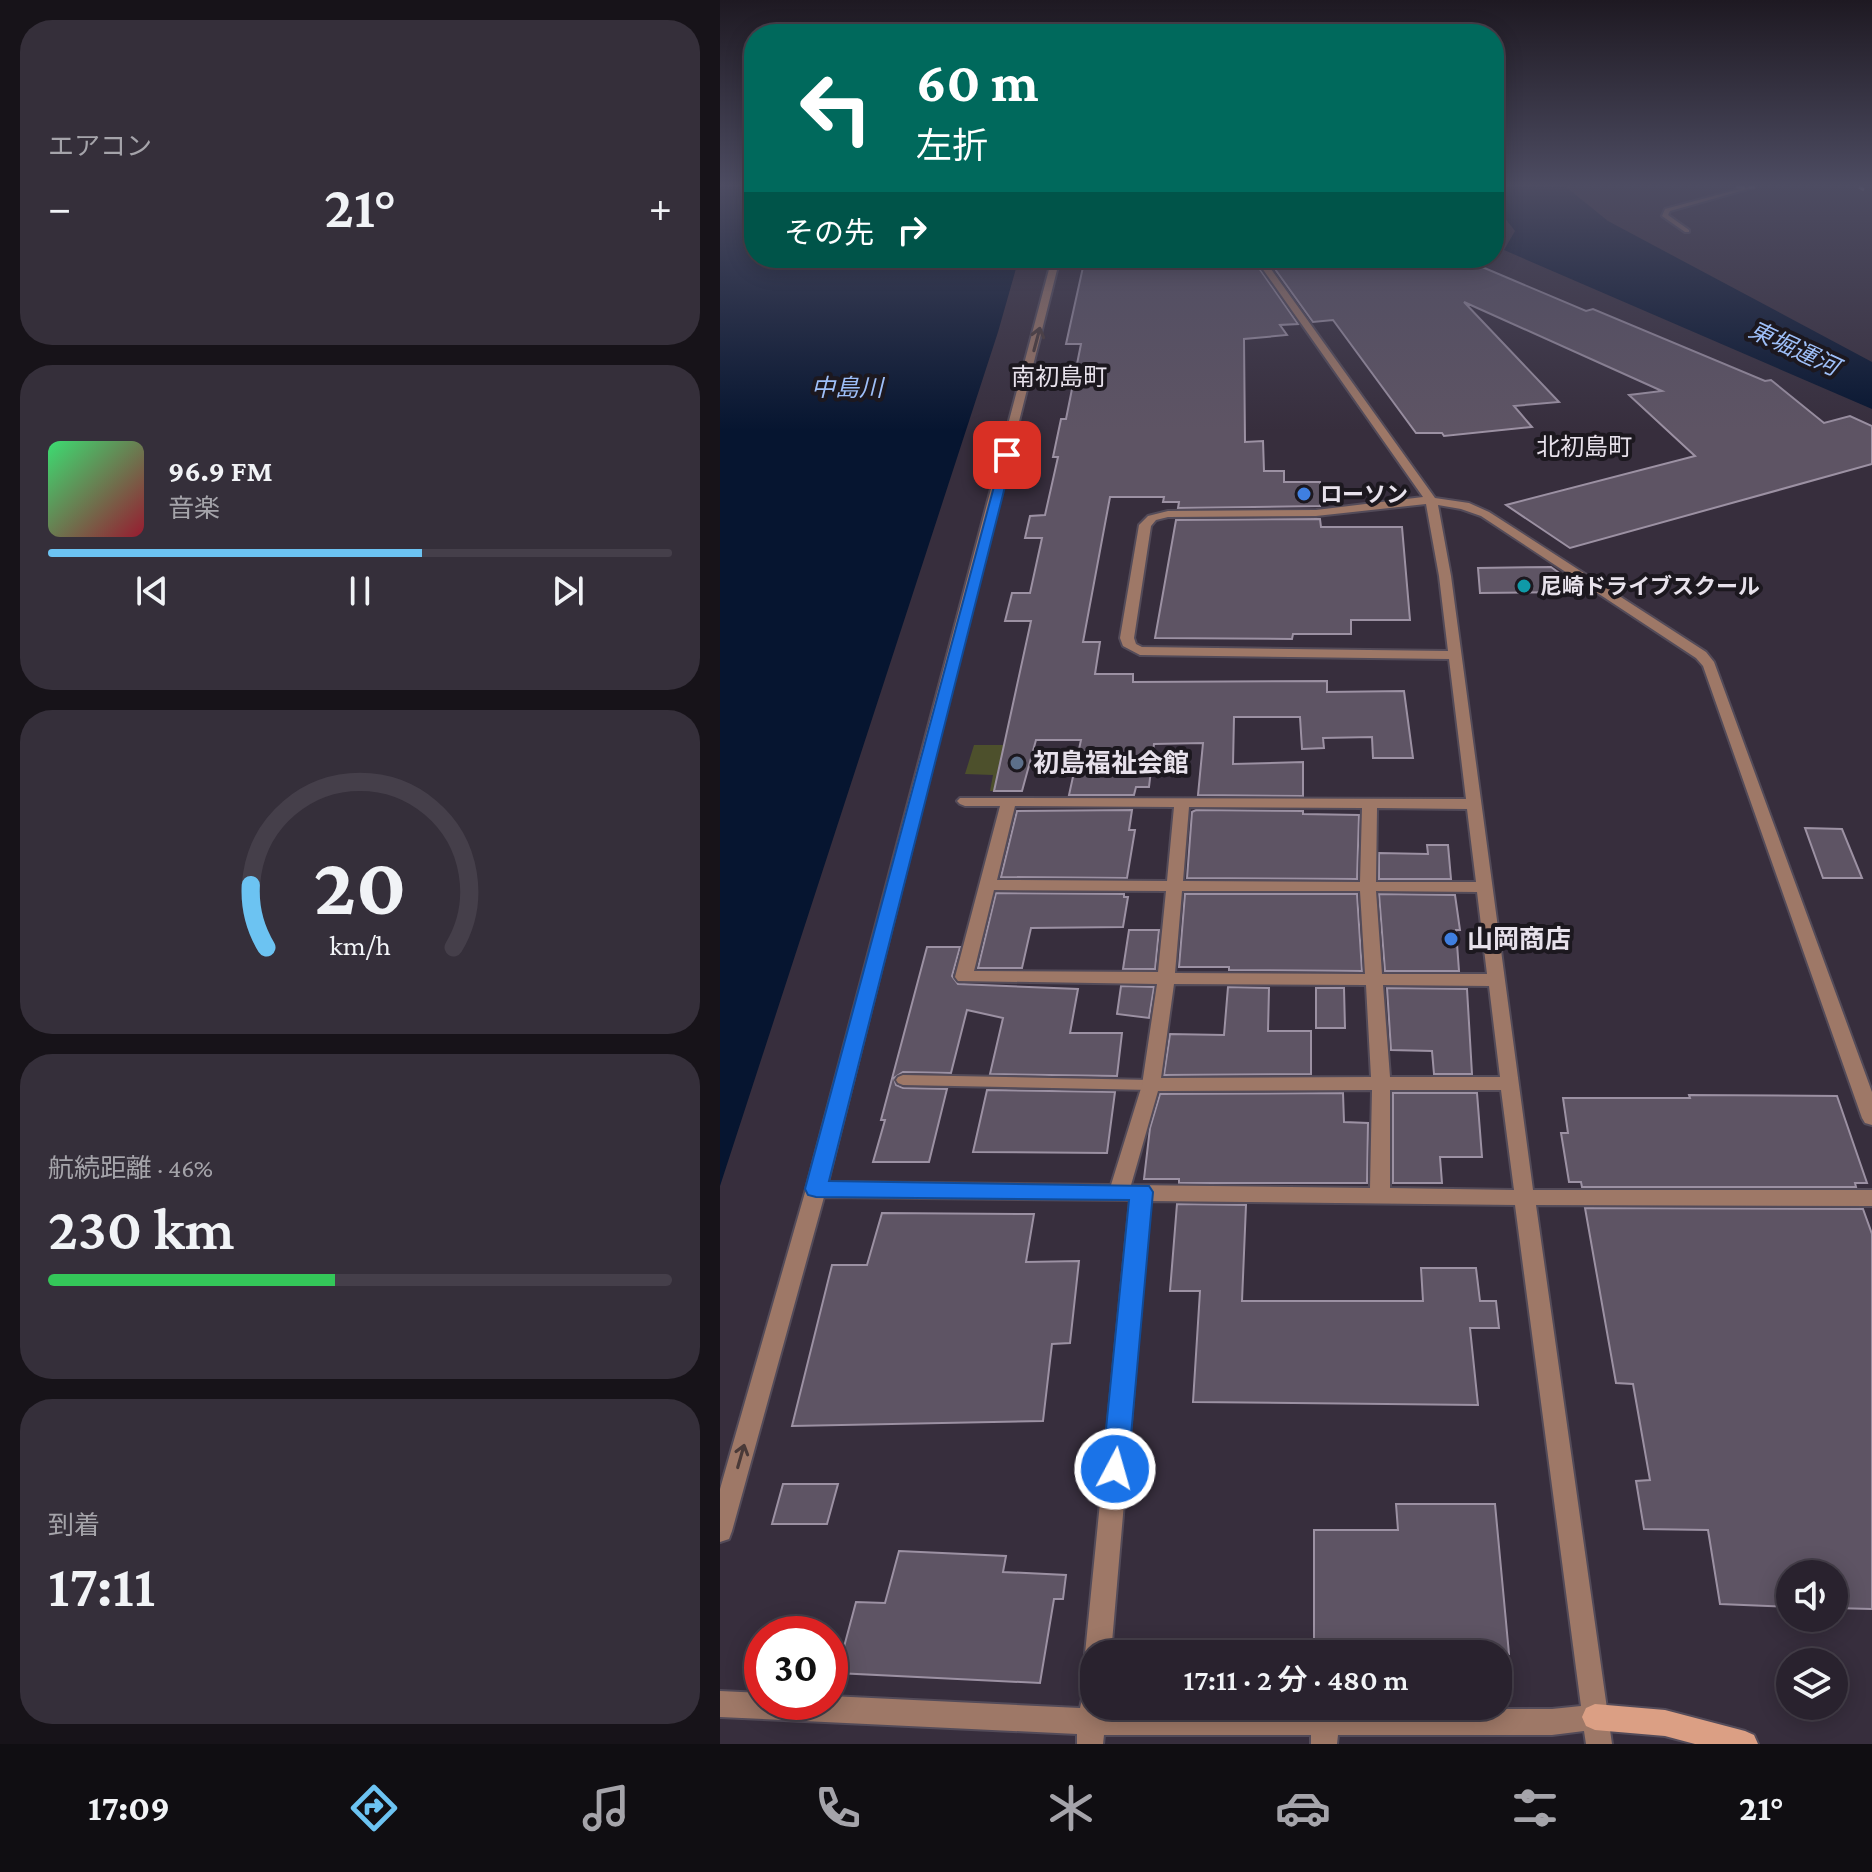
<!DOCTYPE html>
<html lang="ja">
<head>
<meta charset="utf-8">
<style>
	:root { --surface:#29222e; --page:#352f3a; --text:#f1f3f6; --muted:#a5a4aa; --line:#453f4a; --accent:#6cc3f2 }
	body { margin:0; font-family:"Crimson Pro","Noto Sans JP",serif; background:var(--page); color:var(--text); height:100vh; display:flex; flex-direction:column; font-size:30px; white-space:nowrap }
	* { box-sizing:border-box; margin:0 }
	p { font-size:26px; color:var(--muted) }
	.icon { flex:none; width:44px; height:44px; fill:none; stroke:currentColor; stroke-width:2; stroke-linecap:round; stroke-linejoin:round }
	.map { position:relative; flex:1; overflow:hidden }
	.details { display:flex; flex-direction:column; gap:20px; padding:20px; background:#171319; width:720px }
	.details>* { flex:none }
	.hud { position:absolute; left:24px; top:24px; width:760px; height:244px; border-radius:32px; box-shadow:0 4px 20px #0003,0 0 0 2px var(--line); background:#00695c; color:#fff; overflow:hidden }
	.tools { position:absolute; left:1056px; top:1560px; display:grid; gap:16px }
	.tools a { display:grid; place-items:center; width:72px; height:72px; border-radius:50%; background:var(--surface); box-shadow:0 4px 20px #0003,0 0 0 2px var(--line); font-size:40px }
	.speed { position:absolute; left:24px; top:1616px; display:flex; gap:16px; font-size:40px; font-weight:700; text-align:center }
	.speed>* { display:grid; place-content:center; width:104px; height:104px; border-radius:50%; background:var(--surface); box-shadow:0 4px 20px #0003,0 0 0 2px var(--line); line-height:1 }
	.speed .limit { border:12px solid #d22; background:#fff; color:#111 }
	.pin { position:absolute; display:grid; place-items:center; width:68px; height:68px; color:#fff; margin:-34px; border-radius:16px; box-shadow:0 4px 12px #0006 }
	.me { position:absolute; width:88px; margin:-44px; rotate:6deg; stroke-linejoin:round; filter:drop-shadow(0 0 6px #0008) }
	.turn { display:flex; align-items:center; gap:28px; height:168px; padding:0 40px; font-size:36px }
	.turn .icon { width:104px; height:104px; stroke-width:2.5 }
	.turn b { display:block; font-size:56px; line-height:68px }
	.then { display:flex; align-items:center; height:76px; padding:0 40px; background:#0003; gap:16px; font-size:30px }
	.big { font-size:60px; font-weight:600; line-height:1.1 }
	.details .tile { flex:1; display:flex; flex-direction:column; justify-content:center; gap:12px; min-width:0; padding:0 28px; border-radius:32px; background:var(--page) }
	.details .dial { align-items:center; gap:0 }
	.dial svg { height:208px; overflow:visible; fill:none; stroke:var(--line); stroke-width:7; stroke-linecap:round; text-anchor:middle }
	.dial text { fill:var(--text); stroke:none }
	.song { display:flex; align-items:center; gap:24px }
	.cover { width:96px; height:96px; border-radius:12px; background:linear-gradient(135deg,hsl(140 70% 55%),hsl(350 70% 35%)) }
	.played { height:8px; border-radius:4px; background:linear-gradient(90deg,var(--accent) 60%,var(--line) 60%) }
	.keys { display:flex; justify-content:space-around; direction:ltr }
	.heat { display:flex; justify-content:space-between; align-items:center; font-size:44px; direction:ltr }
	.charge { height:12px; border-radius:6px; background:linear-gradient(90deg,#34c759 46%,var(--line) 0) }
	.trip { position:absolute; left:360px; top:1640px; width:432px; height:80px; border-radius:32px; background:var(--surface); box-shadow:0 4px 20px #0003,0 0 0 2px var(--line); font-weight:600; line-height:80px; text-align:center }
	.tabs { display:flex; height:128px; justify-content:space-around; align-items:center; background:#100e12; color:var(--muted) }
	.tabs .icon { width:56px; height:56px }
	.tabs .selected { color:var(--accent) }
	.tabs b { font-size:36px; color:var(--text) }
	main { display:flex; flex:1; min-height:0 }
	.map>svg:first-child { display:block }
	.green { fill:#4d502c }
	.water { fill:#061530 }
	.building { fill:#5e5464; stroke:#9c91a3; stroke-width:2 }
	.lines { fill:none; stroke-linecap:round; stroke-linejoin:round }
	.lane-casing { stroke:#534b59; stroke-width:4 }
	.street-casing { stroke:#534b59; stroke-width:4 }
	.secondary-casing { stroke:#534b59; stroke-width:4 }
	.lane { fill:#9e7867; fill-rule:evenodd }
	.street { fill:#9e7867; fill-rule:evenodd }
	.secondary { fill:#db9f84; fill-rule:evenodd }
	.rail { stroke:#cbc5cf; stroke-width:3; stroke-dasharray:9 4; stroke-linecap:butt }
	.oneway { stroke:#4a3a38 }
	.route { fill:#1a73e8; stroke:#114b97; stroke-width:2 }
	.shop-dot { fill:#3f7fe0; stroke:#1c181f; stroke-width:3 }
	.culture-dot { fill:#0f9aa8; stroke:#1c181f; stroke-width:3 }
	.service-dot { fill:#5c6f8a; stroke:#1c181f; stroke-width:3 }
	.labels { text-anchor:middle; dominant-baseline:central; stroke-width:8; stroke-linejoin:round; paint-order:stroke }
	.far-poi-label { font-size:22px; font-weight:bold; fill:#e7e1eb; stroke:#1c181f; text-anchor:start }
	.far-water-label { font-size:24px; font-style:italic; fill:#9ebff8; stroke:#1c181f }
	.far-neighbourhood-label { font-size:24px; fill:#e7e1eb; stroke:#1c181f }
	.poi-label { font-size:26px; font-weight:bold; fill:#e7e1eb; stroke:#1c181f; text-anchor:start }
</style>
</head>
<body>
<main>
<section class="details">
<div class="tile"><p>エアコン</p>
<div class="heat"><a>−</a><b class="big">21°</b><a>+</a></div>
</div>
<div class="tile">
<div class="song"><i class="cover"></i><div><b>96.9 FM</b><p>音楽</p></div></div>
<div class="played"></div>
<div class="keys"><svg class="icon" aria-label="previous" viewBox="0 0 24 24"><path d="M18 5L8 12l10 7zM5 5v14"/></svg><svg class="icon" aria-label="pause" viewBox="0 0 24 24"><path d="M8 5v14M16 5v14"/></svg><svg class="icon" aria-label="next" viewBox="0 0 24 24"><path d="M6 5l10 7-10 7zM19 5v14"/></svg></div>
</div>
<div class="tile dial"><svg viewBox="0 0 100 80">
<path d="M14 69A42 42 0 1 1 86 69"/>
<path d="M14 69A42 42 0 0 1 8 45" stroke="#6cc3f2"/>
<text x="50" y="56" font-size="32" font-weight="700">20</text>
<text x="50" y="72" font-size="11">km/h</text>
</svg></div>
<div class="tile"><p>航続距離 · 46%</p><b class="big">230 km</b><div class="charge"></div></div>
<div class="tile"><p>到着</p><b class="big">17:11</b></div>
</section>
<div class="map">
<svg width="1152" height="1744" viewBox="0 0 1152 1744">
	<rect width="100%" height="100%" fill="#372e3d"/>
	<path class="green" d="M254,745H287L275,791H270L273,775L245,774Z"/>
	<path class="water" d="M0,187H34V258H299L278,332L0,1186Z
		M774,187H846L888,221L1152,362V409L784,250L795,231L774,204Z"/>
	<path class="building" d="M365,258H532L578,324L560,325L567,335L524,339L525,442L543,441L544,471H564V482H600V506L458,508L459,502H443L444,497H390L363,642H380L375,674H413V682L607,681V692L684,691L693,758H653L652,737L603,738L604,748L582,749L580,717H514L513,764L583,762V796L478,795L483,743L434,744L429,787H416L414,795H349L361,740H316L302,791H274L311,621H285L292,593H310L322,538H305L310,516L325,515L338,457H333L341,419H346L361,344H346Z
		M547,258H741L866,311L873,309L1045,381L1051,380L1104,423L1130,416L1152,426V464L850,548L786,505L975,456L909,395L942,391L744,302L839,402L794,406L812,427L724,436L722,433H696L613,320L593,322Z
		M600,519L601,527H682L690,620H631V634H573L572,639L435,638L456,520Z
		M831,567L866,592L760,593L758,568Z
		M412,810L409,830H415L407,878L281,877L297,811Z
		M476,810L583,811V814L639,815L637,879L467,878L472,812Z
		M1085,828L1122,829L1142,878H1103Z
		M707,845H728L731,879H659V853L708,854Z
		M276,893L404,894V897H408L403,927L311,928L302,968H258Z
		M465,894H637L642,971L509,970V967H459Z
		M659,894L735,895L740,930H736L739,971H665Z
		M409,930H439L435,969H403Z
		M207,947H240L232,976L238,984L358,989L350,1033H402L397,1076L270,1074L283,1018L247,1010L231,1073L183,1072L174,1078L176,1085L183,1088L227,1089L209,1162H153L165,1120H161Z
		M401,986L434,987L429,1018L397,1014Z
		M508,987L549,988L548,1031H591V1074L444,1075L450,1034L504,1035Z
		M596,988H624L625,1028H596Z
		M667,988L747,989L752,1074H714L712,1051L671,1050Z
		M267,1090L395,1092L387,1153L253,1152Z
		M623,1093L624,1122L648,1123L647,1183H459V1179H424L430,1128L440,1094Z
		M673,1093H757L762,1157H720L722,1183H673Z
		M969,1095L1117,1096L1147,1183H1135L1136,1187H862L861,1182H849L841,1133H848L843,1098H970Z
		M457,1204L526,1205L522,1301H703L701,1268H756L760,1301H776L779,1328H750L758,1405L473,1402L480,1291H450Z
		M865,1208L1143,1209L1152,1234V1609L1114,1608V1574H1070V1607L1000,1604L988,1530L924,1529L916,1481L930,1480L913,1384L896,1383Z
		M162,1213L314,1214L306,1262L359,1261L350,1343L332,1344L323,1421L72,1426L112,1265H147Z
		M63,1484H118L107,1524H52Z
		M676,1504H775L789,1654H594V1530H678Z
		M179,1551L286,1556L283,1572L346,1575L343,1599H334L320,1683L117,1673L136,1602L165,1603Z"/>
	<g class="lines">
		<g class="lane-casing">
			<path id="lane" d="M1027,187H1035L950,211L948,215L969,230V232H965L942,216L945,209Z
				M183,1075L431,1080L436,1082L438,1085L436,1088L431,1090L183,1085L178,1083L176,1080L178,1077Z"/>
		</g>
		<g class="street-casing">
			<path id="street" d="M332,258H340L108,1182L391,1185L422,1085L437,984L238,981L235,977L280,806H245L240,804L237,801L240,798L746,799L729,659L420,655L403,646L400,638L419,525L428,516L448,511L596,510L703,497L535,258H543L715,498L749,503L769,512L986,652L994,662L1152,1092V1125L1145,1123L1142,1118L983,666L976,658L761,516L741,509L718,505L731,576L813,1190H1152V1206L816,1205L892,1744H866L864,1731L832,1735H618L617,1744H591V1735H384L383,1744H357V1734L0,1717V1691L42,1693V1702H110V1696L360,1708L365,1686L374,1682V1706H386V1709H832L861,1706L795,1205L430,1201L391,1654H374V1665L369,1663L365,1654L410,1200L104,1197L12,1531L9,1539L0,1542V1489L86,1189ZM706,504L719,576L728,651L422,647L416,644L414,638L431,526L436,520L448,517L596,516ZM295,806L454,807L447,881L277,880ZM469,807L642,808L640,882L463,881ZM657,808L747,809L756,882H656ZM274,890L446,891L438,972L254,971ZM462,891H640L645,974L455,973ZM656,891L757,892L767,974H662ZM454,984L646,985L651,1077L441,1078ZM663,985L769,986L780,1077H670ZM652,1090L650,1188L411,1185L438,1091ZM670,1090H781L794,1190L670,1188Z"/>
		</g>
		<g class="secondary-casing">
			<path id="secondary" d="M875,1704L945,1710L1025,1731L1034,1735L1038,1744H975L945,1736L875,1730L866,1726L862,1717L866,1708Z"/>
		</g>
		<use href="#lane" class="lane"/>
		<use href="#street" class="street"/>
		<use href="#secondary" class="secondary"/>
		<path class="rail" d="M1016,187H1035
			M1139,187L1144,190"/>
	</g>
	<defs><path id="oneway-shaft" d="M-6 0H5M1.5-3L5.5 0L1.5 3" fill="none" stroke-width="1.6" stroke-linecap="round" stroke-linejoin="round" transform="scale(2)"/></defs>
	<g class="oneway">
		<use href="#oneway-shaft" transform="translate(317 339) rotate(-75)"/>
		<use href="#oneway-shaft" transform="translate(21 1456) rotate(-74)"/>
	</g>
	<linearGradient id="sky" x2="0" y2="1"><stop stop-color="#1e1922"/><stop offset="0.43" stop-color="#4d4c62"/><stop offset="1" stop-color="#4d4c62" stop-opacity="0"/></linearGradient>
	<rect width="1152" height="431" fill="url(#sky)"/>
	<path class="route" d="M283,453L293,455L109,1181L429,1186L433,1192L408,1469L405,1477L395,1481L386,1477L382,1469L409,1200L96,1197L88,1195L85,1189Z"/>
	<g class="shop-dot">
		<circle cx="584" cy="494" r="8"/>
		<circle cx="731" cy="939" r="8"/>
	</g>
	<circle class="culture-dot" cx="804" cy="586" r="8"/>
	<circle class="service-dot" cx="297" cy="763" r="8"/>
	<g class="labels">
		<g class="far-poi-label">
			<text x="600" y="494">ローソン</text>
			<text x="820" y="586">尼崎ドライブスクール</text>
		</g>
		<g class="far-water-label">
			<text transform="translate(1074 348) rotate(25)">東堀運河</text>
			<text x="127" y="387">中島川</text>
		</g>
		<g class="far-neighbourhood-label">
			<text x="339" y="376">南初島町</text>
			<text x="864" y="446">北初島町</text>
		</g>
		<g class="poi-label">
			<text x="313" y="763">初島福祉会館</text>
			<text x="747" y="939">山岡商店</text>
		</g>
	</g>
</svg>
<div class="tools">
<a><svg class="icon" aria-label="sound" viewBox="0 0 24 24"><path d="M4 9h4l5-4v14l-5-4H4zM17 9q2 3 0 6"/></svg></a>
<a><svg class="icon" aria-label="layers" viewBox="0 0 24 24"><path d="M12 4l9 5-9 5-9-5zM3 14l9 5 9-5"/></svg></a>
</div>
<div class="speed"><div class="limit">30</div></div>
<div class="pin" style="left:287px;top:455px;background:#d93025"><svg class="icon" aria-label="arrive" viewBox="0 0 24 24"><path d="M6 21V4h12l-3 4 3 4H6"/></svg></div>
<svg class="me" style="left:395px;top:1469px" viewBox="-20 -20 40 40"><circle r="17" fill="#1a73e8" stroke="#fff" stroke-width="3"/><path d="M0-11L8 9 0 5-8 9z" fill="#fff"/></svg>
<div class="trip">17:11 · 2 分 · 480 m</div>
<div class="hud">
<div class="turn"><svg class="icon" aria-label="left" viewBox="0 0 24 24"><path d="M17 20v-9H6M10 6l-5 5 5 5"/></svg><div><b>60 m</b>左折</div></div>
<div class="then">その先<svg class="icon" aria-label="right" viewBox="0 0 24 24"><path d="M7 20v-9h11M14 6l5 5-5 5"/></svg></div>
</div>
</div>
</main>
<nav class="tabs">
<b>17:09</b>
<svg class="icon selected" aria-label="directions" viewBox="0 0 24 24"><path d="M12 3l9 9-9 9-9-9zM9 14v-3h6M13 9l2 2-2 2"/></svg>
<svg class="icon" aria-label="music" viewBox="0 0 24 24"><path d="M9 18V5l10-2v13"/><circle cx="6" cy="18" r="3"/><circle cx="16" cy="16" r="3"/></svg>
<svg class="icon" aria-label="phone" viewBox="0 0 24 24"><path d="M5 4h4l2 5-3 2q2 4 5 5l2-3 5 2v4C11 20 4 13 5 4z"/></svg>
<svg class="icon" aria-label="climate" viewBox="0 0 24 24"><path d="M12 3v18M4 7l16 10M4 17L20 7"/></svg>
<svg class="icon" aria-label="car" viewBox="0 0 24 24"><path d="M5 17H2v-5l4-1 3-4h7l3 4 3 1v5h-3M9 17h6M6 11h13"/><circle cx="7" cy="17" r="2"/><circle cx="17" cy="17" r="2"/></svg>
<svg class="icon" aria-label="filters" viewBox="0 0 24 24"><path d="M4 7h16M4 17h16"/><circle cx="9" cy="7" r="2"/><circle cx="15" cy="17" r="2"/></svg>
<b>21°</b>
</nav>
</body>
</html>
